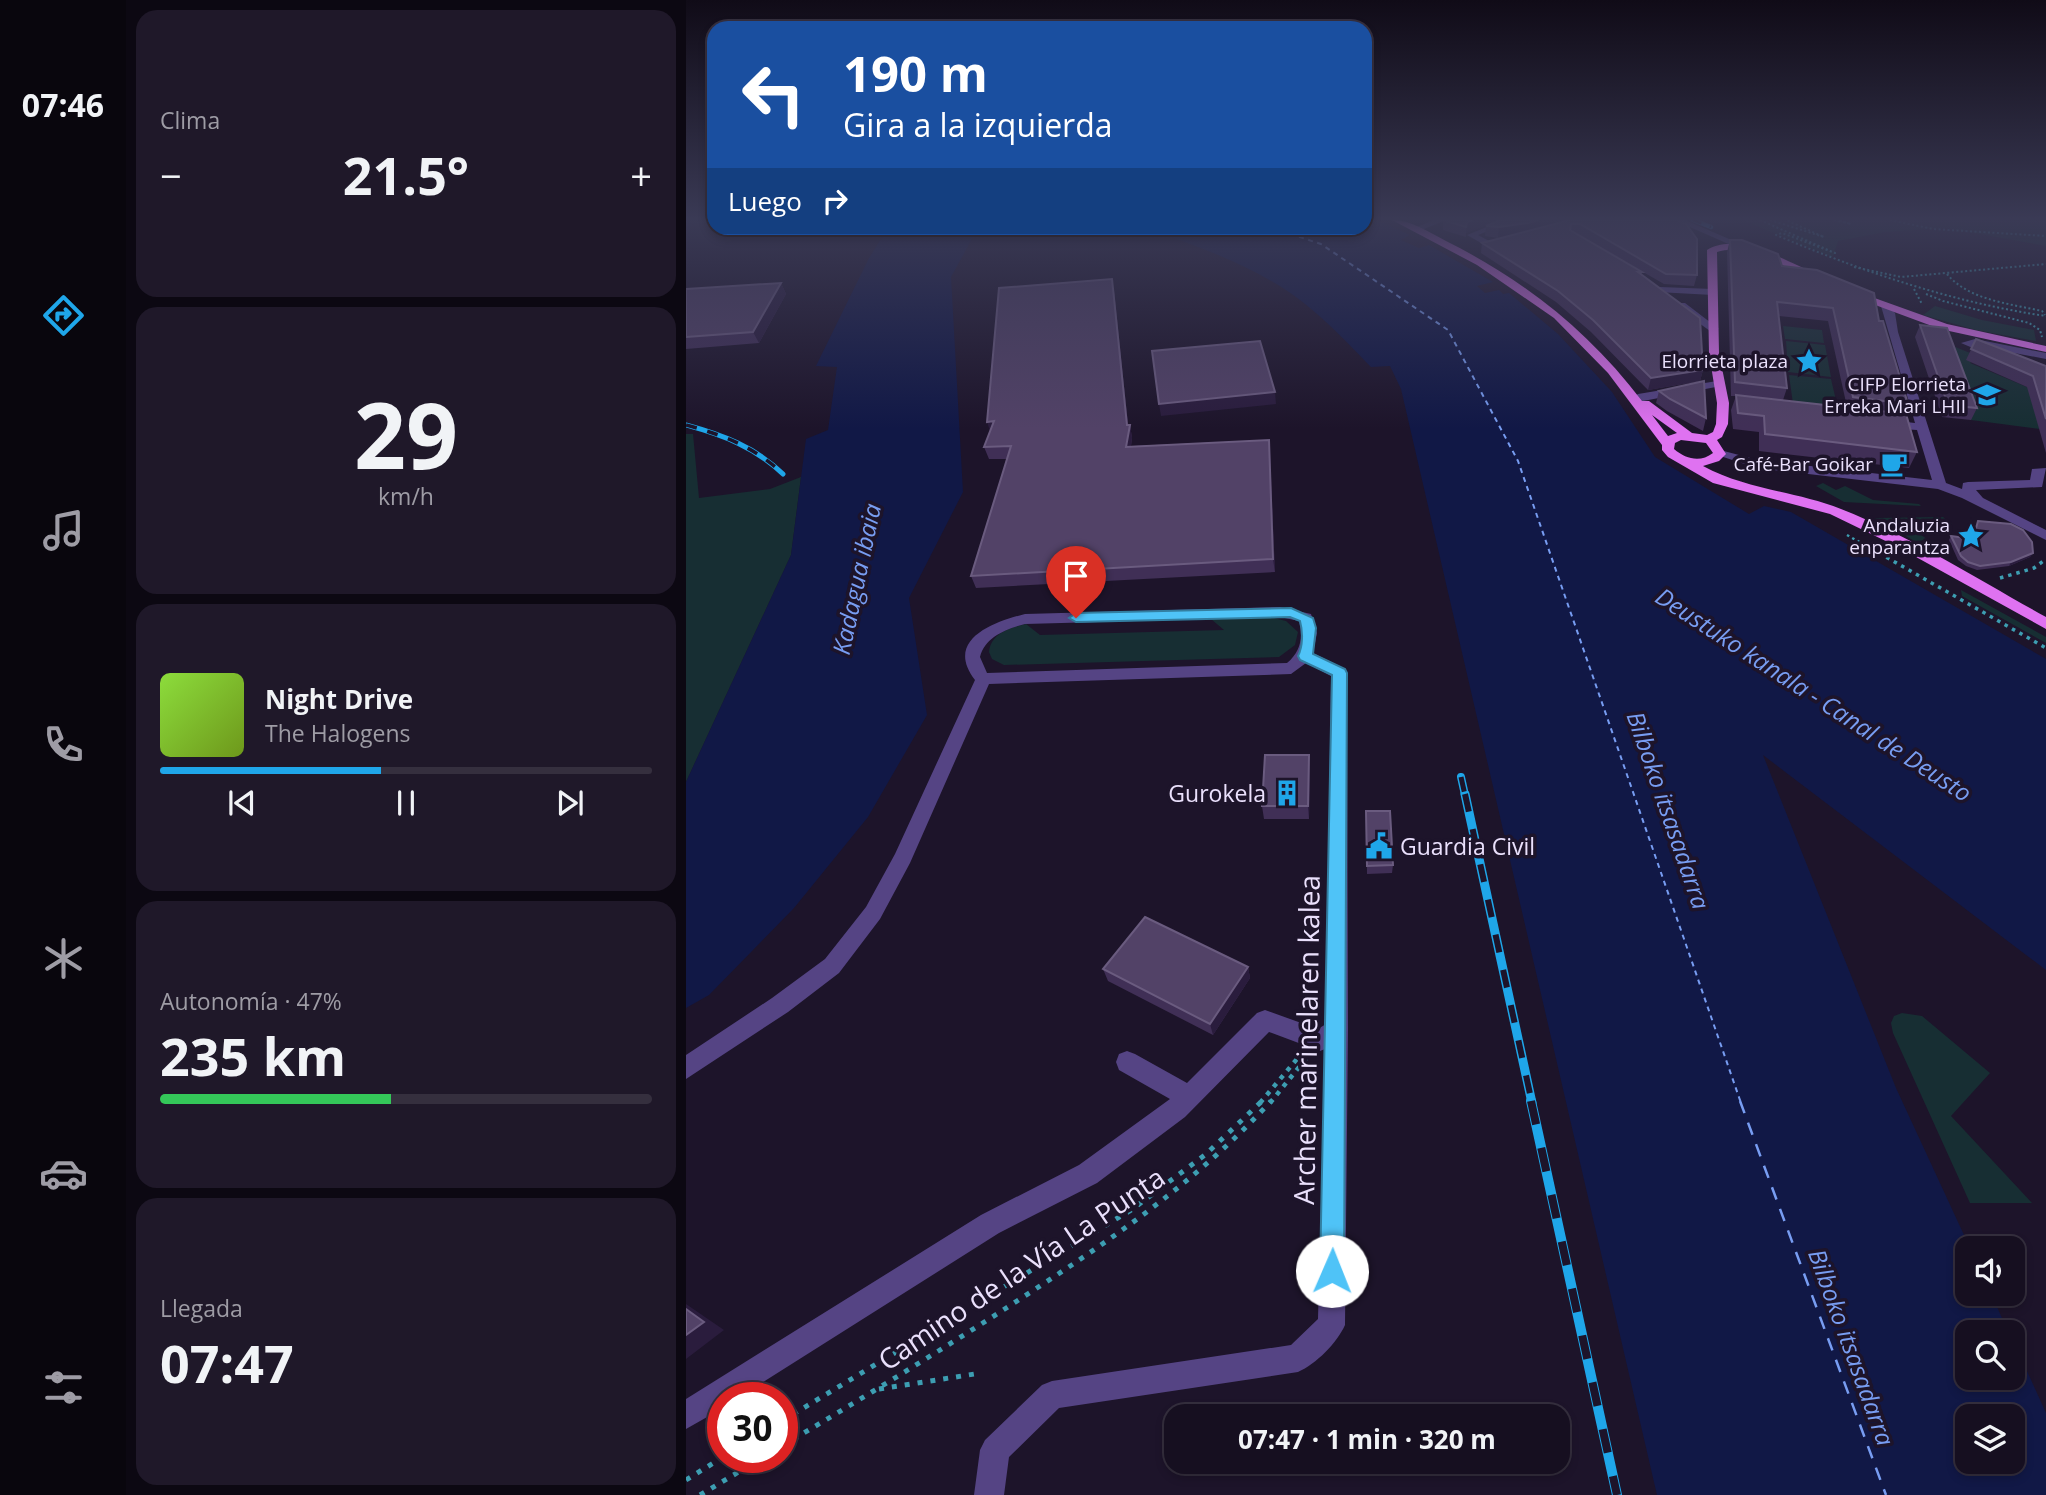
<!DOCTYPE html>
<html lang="es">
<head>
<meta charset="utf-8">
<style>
	:root { --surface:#160f20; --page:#1f1829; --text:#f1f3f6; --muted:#9e9ca5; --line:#352f3e; --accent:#1fa6e9 }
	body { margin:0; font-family:"Open Sans",sans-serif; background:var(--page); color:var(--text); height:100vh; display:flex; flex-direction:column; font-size:26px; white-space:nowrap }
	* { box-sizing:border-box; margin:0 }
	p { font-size:23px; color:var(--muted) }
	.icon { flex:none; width:38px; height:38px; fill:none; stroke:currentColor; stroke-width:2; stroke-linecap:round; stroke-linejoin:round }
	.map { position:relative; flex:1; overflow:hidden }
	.sheet { display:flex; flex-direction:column; gap:10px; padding:10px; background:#0c0812; width:560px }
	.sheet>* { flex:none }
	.top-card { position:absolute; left:21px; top:21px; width:665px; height:214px; border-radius:21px; box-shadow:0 4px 10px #0003,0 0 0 2px var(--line); background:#1a4fa0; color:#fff; overflow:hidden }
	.tools { position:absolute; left:1269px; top:1236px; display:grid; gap:14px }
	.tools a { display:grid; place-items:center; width:70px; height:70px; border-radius:14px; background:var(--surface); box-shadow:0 4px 10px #0003,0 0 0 2px var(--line); font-size:35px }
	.speed { position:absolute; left:21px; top:1382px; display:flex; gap:14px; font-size:35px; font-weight:700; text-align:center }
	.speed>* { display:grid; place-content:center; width:91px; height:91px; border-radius:50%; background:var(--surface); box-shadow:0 4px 10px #0003,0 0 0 2px var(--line); line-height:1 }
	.speed .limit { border:10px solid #d22; background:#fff; color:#111 }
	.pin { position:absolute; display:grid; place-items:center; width:60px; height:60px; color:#fff; margin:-72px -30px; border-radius:50% 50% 50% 0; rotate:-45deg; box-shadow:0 0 7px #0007 }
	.pin .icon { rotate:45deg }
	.me { position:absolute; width:77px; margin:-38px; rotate:1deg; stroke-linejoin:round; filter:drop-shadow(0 0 5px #0008) }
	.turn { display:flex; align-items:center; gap:24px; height:147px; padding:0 21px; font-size:32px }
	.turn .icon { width:91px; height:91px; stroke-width:2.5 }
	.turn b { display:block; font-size:49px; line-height:60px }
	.then { display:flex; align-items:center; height:66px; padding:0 21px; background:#0003; gap:14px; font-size:26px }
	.big { font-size:52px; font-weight:700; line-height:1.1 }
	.sheet .tile { flex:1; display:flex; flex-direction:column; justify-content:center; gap:10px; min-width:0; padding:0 24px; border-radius:21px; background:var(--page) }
	.sheet .dial { align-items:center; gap:0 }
	.dial b { font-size:91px; line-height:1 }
	.song { display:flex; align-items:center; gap:21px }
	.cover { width:84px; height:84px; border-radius:10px; background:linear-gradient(135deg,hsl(90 70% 55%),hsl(80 70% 35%)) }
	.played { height:7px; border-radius:4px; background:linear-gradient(90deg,var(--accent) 45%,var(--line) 45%) }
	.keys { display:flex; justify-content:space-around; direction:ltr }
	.heat { display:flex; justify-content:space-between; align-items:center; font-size:38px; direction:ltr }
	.charge { height:10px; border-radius:5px; background:linear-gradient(90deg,#34c759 47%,var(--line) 0) }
	.trip { position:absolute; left:478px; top:1404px; width:406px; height:70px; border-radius:21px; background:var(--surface); box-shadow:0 4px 10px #0003,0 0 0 2px var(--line); font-weight:700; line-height:70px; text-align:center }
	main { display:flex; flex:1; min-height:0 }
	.tabs { display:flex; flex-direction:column; width:126px; justify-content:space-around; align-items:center; background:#09060d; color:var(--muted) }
	.tabs .icon { width:49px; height:49px }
	.tabs .active { color:var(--accent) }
	.tabs b { font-size:32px; color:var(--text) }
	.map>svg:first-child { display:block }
	.green { fill:#172e33 }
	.water { fill:#111846; fill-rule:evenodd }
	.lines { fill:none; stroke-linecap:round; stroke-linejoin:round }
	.ferry-far1 { stroke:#789df2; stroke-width:2; stroke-dasharray:5 4.5; stroke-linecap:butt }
	.ferry { stroke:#789df2; stroke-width:2.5; stroke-dasharray:13 10; stroke-linecap:butt }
	.path-far4 { stroke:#3d9eb2; stroke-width:2; stroke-dasharray:2 2.5; stroke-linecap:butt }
	.path-far3 { stroke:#3d9eb2; stroke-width:2.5; stroke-dasharray:2.5 3.5; stroke-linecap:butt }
	.path-far2 { stroke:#3d9eb2; stroke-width:3.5; stroke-dasharray:3.5 5; stroke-linecap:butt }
	.path-far1 { stroke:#3d9eb2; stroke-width:4.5; stroke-dasharray:4.5 6; stroke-linecap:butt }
	.path { stroke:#3d9eb2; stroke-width:5; stroke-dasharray:5 8; stroke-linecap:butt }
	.minor { fill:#554484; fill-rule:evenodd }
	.major { fill:#df72f1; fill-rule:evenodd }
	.rail-far4-casing { stroke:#1fa6e9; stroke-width:4.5 }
	.rail-far3-casing { stroke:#1fa6e9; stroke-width:5 }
	.rail-far2-casing { stroke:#1fa6e9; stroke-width:8 }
	.rail-far1-casing { stroke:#1fa6e9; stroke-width:9 }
	.rail-casing { stroke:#1fa6e9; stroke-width:10 }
	.rail-far4 { stroke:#1d142a; stroke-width:2.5; stroke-dasharray:9; stroke-linecap:butt }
	.rail-far3 { stroke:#1d142a; stroke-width:3.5; stroke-dasharray:11; stroke-linecap:butt }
	.rail-far2 { stroke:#1d142a; stroke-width:5; stroke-dasharray:15; stroke-linecap:butt }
	.rail-far1 { stroke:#1d142a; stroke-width:6; stroke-dasharray:18; stroke-linecap:butt }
	.rail { stroke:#1d142a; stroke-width:8; stroke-dasharray:24; stroke-linecap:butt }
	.path-bridge { stroke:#3d9eb2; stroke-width:2; stroke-dasharray:2 2.5; stroke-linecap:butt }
	.wall { fill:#402f56; fill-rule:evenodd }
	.shaded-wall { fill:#2a1c3d }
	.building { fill:#524267; stroke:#6a5b7f; stroke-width:2 }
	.route { fill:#4fc3f7; stroke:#337fa1; stroke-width:2 }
	.labels { text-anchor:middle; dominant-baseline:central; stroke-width:7; stroke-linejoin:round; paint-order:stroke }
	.far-poi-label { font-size:19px; fill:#eae0fc; stroke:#1d142a; text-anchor:end }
	.poi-label { font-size:23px; fill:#eae0fc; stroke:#1d142a; text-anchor:end }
	.water-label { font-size:24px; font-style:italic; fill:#789df2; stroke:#1d142a }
	.near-street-label { font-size:28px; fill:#eae0fc; stroke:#1d142a }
</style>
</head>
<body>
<main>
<nav class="tabs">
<b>07:46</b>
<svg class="icon active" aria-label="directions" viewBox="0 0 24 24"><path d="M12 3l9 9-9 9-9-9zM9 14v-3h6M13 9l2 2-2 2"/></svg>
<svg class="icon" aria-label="music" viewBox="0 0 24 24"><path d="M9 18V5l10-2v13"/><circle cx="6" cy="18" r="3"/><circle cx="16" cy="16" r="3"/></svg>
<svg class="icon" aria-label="phone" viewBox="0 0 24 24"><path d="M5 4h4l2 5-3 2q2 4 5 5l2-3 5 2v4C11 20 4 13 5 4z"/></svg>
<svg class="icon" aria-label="climate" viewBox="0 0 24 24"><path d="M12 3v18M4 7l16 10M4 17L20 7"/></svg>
<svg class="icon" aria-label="car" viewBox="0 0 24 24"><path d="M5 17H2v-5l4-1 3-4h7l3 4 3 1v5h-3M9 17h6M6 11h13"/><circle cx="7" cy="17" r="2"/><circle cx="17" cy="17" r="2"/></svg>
<svg class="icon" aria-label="filters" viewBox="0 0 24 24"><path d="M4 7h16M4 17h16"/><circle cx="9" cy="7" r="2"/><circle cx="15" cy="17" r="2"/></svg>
</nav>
<section class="sheet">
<div class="tile"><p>Clima</p>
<div class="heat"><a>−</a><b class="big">21.5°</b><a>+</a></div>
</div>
<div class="tile dial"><b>29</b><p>km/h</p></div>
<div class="tile">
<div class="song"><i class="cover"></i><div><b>Night Drive</b><p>The Halogens</p></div></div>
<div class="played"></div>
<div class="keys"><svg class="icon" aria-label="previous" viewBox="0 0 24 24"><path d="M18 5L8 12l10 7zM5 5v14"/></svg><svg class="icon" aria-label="pause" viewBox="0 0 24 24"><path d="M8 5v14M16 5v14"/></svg><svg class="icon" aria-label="next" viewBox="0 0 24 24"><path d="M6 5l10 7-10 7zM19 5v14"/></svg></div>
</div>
<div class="tile"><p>Autonomía · 47%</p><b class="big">235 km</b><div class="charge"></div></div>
<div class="tile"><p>Llegada</p><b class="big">07:47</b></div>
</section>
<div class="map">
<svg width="1360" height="1495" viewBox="0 0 1360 1495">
	<rect width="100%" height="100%" fill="#1d142a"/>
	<path class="green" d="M1056,220H1360V246L1260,228L1199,232L1152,241L1147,257Z
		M1249,306L1296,320L1348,330L1350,341L1290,330L1237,315Z
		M1097,326L1136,330L1138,343L1099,339Z
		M1100,341L1139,345L1145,377L1102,372Z
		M1257,342L1294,357L1284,363L1360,395L1354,429L1285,420Z
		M1103,375L1145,379L1152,409L1107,404Z
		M0,434H7L13,498L84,489L115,477L105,555L0,782Z
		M1137,483L1150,490L1159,486L1187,500L1233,504L1235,506L1158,502L1130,486Z
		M1257,517L1266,524L1226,529L1241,539L1230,542L1189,518Z
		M1275,590L1360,637V643L1276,596Z
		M584,617L600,621L612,632L609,645L593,657L318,665L306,659L303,652C305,633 324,628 340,624L354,635L538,630L525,619Z
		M1216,1013L1236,1016L1304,1073L1265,1116L1346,1203H1284L1207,1033L1205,1023L1208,1016Z"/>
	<path class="water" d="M679,220H691L724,235L715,240L733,248L743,245L807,282L791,286L799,293L813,290L817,294L823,293L872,334L926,392L969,457L1063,514L1078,506L1105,512L1360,659V970L1077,755L1210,1088L1284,1248H1281V1293H1305L1322,1332H1281V1377H1326L1327,1340L1360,1413V1495H971L715,389L704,366L685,367C655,336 624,303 587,282C546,258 501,242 457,228H679ZM1281,1416H1326V1461H1281Z
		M202,228H292L265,277L277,492L223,598L241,715L182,817L108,908L23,995L0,1008V782L105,555L120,439L142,430L151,367L130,366L183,258Z"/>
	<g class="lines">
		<path class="ferry-far1" d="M586,228L635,244L762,330L832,461L1055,1103"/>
		<path class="ferry" d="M1054,1101L1200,1495"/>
		<path class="path-far4" d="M1074,220L1149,253L1096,233L1090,235C1178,272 1265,302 1360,316
			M1148,220L1165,224L1152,220
			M1204,220L1247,229L1360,236
			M1168,267L1215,277L1360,264
			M1261,274C1282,300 1325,304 1356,311L1359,315
			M1228,289L1236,304
			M1240,294L1257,301L1343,323L1354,330L1356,337"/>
		<path class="path-far3" d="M1161,535L1196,555"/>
		<path class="path-far2" d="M1193,553L1360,648
			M1314,578L1348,568L1360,559"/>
		<path class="path-far1" d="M574,1103L616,1053
			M584,1103L622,1056"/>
		<path class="path" d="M193,1389L295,1373
			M96,1421L445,1210L519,1155L576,1101
			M96,1446C175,1399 254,1351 331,1301C422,1242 512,1181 585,1101
			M0,1480L37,1457
			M14,1495L76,1458"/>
		<path class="minor" d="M748,220H760L733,231L726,229Z
			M818,220H830L792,235L805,242L822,240V244L804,248L781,235Z
			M988,220H999L1064,248L1056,250Z
			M974,287L1027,289L1032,292L1027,295L971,292V288Z
			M991,303H999L1033,329L1024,331L991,307Z
			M1200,303L1209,313L1212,332L1260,483L1276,489L1277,483L1282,482L1344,480L1346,469L1360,468L1356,487L1290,490L1297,498L1360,530V540L1276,498L1252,489L1071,468L1028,454L1034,450L1072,460L1246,480L1231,430L1202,428L1196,424L1202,420L1229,423L1195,306Z
			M1289,339L1360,353V359L1302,348L1313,354L1308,357L1275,343Z
			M1031,381L1037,384L1035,386L952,402L946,398L952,394Z
			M594,607L625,614L631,633L627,653L659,669L661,673L662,1029L659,1325C651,1343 630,1364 612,1372L373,1408L323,1457L318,1495H288L294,1450L299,1440L356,1385L366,1381L605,1345L632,1319L639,1049L634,1051L583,1032L499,1117L411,1183L313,1233L52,1398H37V1408L0,1429V1399L295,1215L393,1165L484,1099L433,1070L430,1062L433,1054L441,1051L449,1054L501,1083L571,1013L579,1010L632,1029L640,1024L645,676L620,663L605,674L303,684L224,863L194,919L153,973L102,1012L0,1079V1055L86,998L139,959L180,907L209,854L289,680C258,640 307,622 339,614ZM594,617L613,621C617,638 615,651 601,663L301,673L294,657C299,637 320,629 339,624Z"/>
		<path class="major" d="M706,220C725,220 743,232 760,241C838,280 903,331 956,401H963L1006,433L1021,435L1027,432L1030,424L1031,403L1023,353L1021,250C1050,231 1102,262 1130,274V278H1124C1097,267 1061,242 1031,252L1033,353L1043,403L1042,424L1036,437L1031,440L1040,454L1033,461L1017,466C1061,490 1110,491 1155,509C1226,537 1293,580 1360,617V629L1212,547L1144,514L1027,483L982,457L976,450V445L922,373L868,318L791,265ZM966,415L991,433L982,436ZM995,440L1020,443L1027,453C1014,463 1000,459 988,449L989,443Z
			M1169,291L1261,324L1360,346V352L1254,329L1165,296V292Z"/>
		<g class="rail-far4-casing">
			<path id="rail-far4" d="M1007,220L1025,227"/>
		</g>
		<g class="rail-far3-casing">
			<path id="rail-far3" d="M0,425C37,435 69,447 97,474"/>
		</g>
		<g class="rail-far2-casing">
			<path id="rail-far2" d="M775,777L779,795"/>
		</g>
		<g class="rail-far1-casing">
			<path id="rail-far1" d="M779,794L846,1103"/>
		</g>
		<g class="rail-casing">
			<path id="rail" d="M845,1101L931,1495"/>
		</g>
		<use href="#rail-far4" class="rail-far4"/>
		<use href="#rail-far3" class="rail-far3"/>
		<use href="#rail-far2" class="rail-far2"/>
		<use href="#rail-far1" class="rail-far1"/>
		<use href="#rail" class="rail"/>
		<path class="path-bridge" d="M1084,220L1138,237L1100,220"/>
	</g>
	<path class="wall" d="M757,220H812L780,233V237L757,230Z
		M991,220L1011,275L1008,286L978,284L891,234L956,272V275L1017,370L1014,381L962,390L905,332L870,302L795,253L796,243L822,236L812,238L799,236L800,226Z
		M1044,240L1096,266L1193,321L1222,404L1218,414L1231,452L1223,468L1073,451V432L1047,429L1045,410L1050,396H1045L1041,252ZM1093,316L1142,321L1161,407L1097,400L1101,388Z
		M95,283L100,294L73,343L0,349V289Z
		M428,290L442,425H444L446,438L445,446L583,440L589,572L290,588L285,576L322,459H303L298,447L304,431Z
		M1234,325L1291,408L1285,420L1256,417L1229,337Z
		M1290,339L1360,366V453L1341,387L1280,360Z
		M973,391L1020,418L1017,431L981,411L970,403Z
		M1292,521L1347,553L1344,557L1323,566L1291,570L1280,566L1272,560L1263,540L1265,536L1286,539Z
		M624,768L623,819H578L576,806Z
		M680,811L707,865L706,873L681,874Z
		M562,967L564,978L527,1035L422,981L417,969Z"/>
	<path class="shaded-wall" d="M787,220H812L780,233L781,222Z
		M853,220H887L841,233L812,238L813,227Z
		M426,279L443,431L444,425L446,438L443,459L440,447L441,425Z
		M95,283L100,294L73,343L67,332Z
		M1017,370L1014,381L962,390L965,378Z
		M589,392L590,404L475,416L473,404Z
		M308,421L305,434L301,422Z
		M583,440L584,452L589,572L587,559Z
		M1347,553L1344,557L1323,566L1325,562Z
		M623,755L624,768L623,819L622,806Z
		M562,967L564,978L527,1035L524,1024Z
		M0,1304L38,1330L0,1359Z"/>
	<path class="building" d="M757,220H787L781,222L780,227Z
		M814,220H853L842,223L813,227L800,226Z
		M884,220H991L1000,224L1011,239V275L980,274L894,224H885L884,230L956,272H952L1014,318L1017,370L965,378L907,320L872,291L796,243Z
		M1044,240H1056L1092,254L1096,266L1131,270L1188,293L1193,321H1197L1222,404L1167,397L1147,308L1091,302L1101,388L1049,382Z
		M426,279L441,425H444L440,447L583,440L587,559L285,576L325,446L298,447L308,421L301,422L313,288Z
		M95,283L67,332L0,337V289Z
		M1234,325L1261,328L1291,408L1262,405Z
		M1290,339L1360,366V419L1347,376L1285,349Z
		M574,341L589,392L473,404L466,351Z
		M1018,381L1020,418L984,399L973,391Z
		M1050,395L1220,414L1231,452L1079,434L1078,416L1052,413Z
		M1292,521L1325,524L1337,530L1346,542L1347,553L1325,562L1294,566L1282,562L1275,556L1265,536L1287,539Z
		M579,755H623L622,806H576Z
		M680,811H704L707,865L681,866Z
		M459,917L562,967L524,1024L417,969Z
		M0,1309L18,1322L0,1335Z"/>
	<linearGradient id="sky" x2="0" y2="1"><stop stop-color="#100b17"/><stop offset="0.51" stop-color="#3a3a55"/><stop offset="1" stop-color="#3a3a55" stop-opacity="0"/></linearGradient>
	<rect width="1360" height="429" fill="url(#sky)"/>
	<path class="route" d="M605,608L627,618L630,628L627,654L659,669L661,673L658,1271L654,1280L646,1283L637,1280L634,1271L646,675L614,660L612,656C617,646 617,632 614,621L604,617L390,622L383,618L390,613Z"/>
	<defs>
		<g id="sight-bare" transform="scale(2.1)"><path d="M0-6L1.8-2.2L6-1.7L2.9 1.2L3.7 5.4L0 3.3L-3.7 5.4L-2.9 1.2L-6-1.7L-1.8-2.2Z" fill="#1fa6e9" stroke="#1d142a" stroke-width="2.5" paint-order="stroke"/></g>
		<g id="university-bare" transform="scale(2.1)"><path d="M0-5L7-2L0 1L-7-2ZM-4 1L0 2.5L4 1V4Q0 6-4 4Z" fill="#1fa6e9" stroke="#1d142a" stroke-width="2.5" paint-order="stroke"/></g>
		<g id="cafe-bare" transform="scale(2.1)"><path d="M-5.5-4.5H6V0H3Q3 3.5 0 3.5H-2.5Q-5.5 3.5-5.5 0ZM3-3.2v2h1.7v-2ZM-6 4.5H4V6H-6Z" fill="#1fa6e9" stroke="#1d142a" stroke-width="2.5" paint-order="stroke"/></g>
		<g id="building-bare" transform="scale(2.1)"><path d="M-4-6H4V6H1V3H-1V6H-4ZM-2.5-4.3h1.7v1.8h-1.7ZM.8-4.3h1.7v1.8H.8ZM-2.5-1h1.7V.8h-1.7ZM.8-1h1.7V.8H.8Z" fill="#1fa6e9" stroke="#1d142a" stroke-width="2.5" paint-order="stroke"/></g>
		<g id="civic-bare" transform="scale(2.1)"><path d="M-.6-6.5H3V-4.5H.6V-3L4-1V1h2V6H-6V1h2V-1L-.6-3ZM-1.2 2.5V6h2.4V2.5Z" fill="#1fa6e9" stroke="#1d142a" stroke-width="2.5" paint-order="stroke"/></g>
	</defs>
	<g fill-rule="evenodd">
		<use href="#sight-bare" x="1123" y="361"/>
		<use href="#university-bare" x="1301" y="395"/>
		<use href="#cafe-bare" x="1208" y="464"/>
		<use href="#sight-bare" x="1285" y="536"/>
		<use href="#building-bare" x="601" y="793"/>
		<use href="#civic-bare" x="693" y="846"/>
	</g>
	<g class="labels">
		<g class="far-poi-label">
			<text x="1102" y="361">Elorrieta plaza</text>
			<text x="1280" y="384">CIFP Elorrieta<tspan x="1280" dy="22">Erreka Mari LHII</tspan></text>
			<text x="1187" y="464">Café-Bar Goikar</text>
			<text x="1264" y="525">Andaluzia<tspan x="1264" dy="22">enparantza</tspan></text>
		</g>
		<g class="poi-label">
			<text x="580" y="793">Gurokela</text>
			<text x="714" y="846" text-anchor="start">Guardia Civil</text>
		</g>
		<g class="water-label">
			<text transform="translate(170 579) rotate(-78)">Kadagua ibaia</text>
			<text transform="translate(1128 694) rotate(33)">Deustuko kanala - Canal de Deusto</text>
			<text transform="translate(983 810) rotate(71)">Bilboko itsasadarra</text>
			<text transform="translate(1166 1347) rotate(70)">Bilboko itsasadarra</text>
		</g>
		<g class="near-street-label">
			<text transform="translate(620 1040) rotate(-89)">Archer marinelaren kalea</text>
			<text transform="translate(335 1268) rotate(-34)">Camino de la Vía La Punta</text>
		</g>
	</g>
</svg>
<div class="tools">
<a><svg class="icon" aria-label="sound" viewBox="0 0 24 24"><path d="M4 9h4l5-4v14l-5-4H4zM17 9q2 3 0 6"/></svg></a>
<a><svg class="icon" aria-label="search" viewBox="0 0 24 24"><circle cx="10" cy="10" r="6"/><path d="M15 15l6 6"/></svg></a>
<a><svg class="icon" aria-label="layers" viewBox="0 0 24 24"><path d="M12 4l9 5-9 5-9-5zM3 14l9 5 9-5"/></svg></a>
</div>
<div class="speed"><div class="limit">30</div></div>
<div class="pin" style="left:390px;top:618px;background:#d93025"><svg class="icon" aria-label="arrive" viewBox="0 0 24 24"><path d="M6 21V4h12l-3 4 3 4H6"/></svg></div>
<svg class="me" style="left:646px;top:1271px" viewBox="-20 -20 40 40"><circle r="19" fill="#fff"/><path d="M0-13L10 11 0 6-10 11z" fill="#4fc3f7"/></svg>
<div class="trip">07:47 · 1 min · 320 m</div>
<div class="top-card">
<div class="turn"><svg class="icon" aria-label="left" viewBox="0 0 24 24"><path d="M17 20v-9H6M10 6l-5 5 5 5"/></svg><div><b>190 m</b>Gira a la izquierda</div></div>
<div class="then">Luego<svg class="icon" aria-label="right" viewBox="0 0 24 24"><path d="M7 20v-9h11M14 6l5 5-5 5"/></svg></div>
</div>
</div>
</main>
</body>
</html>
